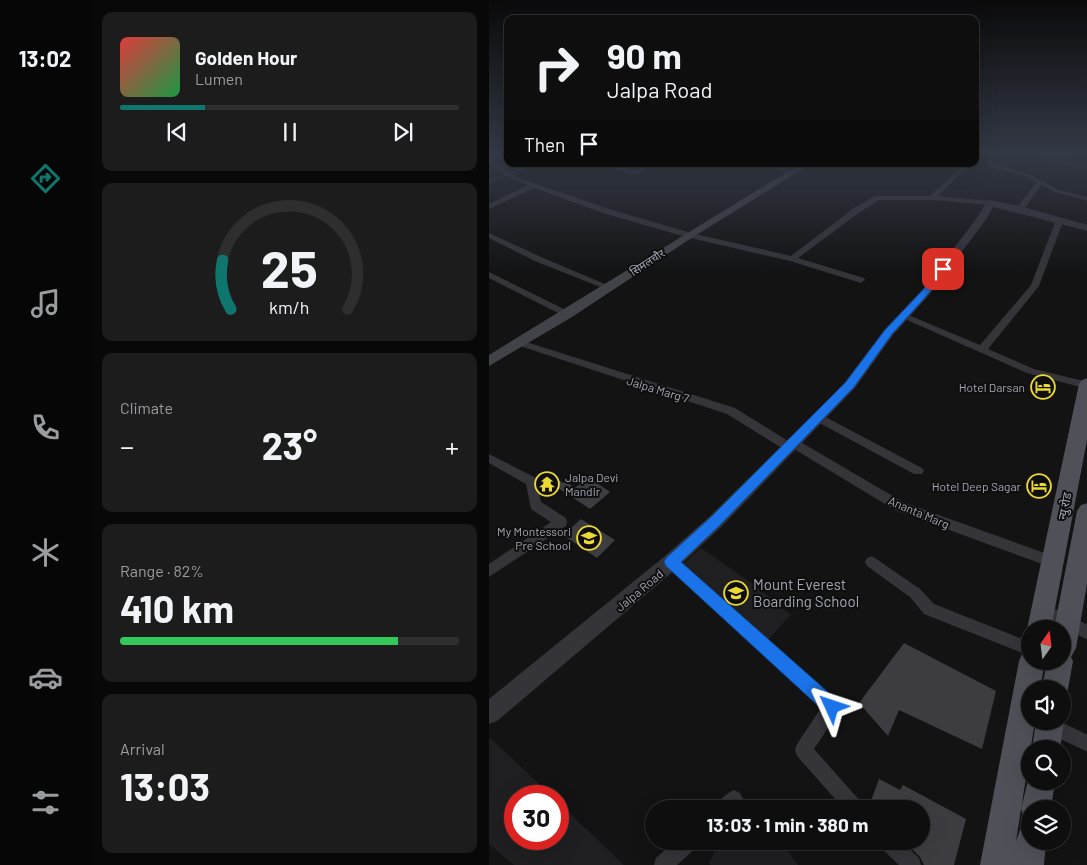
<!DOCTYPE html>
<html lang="en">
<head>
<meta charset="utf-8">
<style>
	:root { --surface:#0e0e0f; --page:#1c1c1d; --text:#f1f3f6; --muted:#9b9c9e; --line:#2e2e2f; --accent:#0f766e }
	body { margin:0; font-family:Barlow,"Noto Sans Devanagari",sans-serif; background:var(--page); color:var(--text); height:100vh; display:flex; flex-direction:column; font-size:19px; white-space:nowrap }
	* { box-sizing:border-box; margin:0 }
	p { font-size:16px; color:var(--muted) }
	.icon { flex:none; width:28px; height:28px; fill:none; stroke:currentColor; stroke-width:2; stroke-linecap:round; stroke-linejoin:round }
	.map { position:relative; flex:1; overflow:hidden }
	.drawer { display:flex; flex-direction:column; gap:12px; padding:12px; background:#080808; width:399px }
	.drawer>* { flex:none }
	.banner { position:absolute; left:15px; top:15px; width:475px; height:152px; border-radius:10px; box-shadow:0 5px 20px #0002,0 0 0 1px var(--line); background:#0e0e0f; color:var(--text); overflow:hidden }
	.needle { width:32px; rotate:14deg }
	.controls { position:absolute; left:532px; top:620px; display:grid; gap:10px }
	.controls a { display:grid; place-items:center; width:50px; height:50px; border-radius:50%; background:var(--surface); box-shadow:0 5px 20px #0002,0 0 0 1px var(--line); font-size:25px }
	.speed { position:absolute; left:15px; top:785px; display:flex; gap:10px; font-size:25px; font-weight:700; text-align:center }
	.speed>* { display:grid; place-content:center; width:65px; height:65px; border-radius:50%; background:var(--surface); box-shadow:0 5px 20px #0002,0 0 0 1px var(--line); line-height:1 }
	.speed .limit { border:8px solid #d22; background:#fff; color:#111 }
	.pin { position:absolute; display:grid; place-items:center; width:42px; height:42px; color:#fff; margin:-21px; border-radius:10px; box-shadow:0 2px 8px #0006 }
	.me { position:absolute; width:55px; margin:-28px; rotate:312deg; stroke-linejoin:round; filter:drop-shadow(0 0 4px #0008) }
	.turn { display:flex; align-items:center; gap:18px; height:105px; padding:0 20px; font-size:22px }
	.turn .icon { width:65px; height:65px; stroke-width:2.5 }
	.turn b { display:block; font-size:35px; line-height:42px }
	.then { display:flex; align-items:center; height:48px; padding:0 20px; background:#0003; gap:10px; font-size:19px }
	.big { font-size:38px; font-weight:700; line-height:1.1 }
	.drawer .tile { flex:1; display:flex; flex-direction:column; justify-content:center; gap:8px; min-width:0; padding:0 18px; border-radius:10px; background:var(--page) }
	.drawer .dial { align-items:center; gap:0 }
	.dial svg { height:130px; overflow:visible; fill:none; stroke:var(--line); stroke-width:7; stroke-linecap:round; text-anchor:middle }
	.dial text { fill:var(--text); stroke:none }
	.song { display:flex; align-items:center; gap:15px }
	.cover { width:60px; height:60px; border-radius:8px; background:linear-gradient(135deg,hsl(0 70% 55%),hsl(140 70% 35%)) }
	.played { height:5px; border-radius:2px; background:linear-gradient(90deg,var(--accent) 25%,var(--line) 25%) }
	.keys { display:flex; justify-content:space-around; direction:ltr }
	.heat { display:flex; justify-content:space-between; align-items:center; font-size:28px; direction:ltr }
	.charge { height:8px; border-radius:4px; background:linear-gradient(90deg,#34c759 82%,var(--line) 0) }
	.trip { position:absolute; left:156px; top:800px; width:285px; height:50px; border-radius:25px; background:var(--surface); box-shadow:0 5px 20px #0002,0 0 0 1px var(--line); font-weight:700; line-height:50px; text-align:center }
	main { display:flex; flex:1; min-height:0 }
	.tabs { display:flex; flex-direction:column; width:90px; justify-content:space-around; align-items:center; background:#060606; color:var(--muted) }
	.tabs .icon { width:35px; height:35px }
	.tabs .selected { color:var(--accent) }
	.tabs b { font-size:22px; color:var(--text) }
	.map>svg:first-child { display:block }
	.built { fill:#1f1f21 }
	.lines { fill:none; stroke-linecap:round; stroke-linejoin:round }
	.stream { stroke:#2a2e37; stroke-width:2.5 }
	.building { fill:#3d3d41 }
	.minor { fill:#343439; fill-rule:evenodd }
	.tertiary { fill:#343439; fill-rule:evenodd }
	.secondary { fill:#424249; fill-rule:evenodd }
	.primary { fill:#505058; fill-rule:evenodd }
	.route { fill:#1a73e8; stroke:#114b97 }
	.labels { text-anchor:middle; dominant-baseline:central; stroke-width:4; stroke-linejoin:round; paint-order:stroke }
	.far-street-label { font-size:11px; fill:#a5a6b4; stroke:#0e0e0f }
	.poi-label { font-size:12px; fill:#a5a6b4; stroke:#0e0e0f; text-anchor:end }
	.street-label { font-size:12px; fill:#a5a6b4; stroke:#0e0e0f }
	.near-poi-label { font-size:15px; fill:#a5a6b4; stroke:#0e0e0f; text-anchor:start }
</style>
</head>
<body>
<main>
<nav class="tabs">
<b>13:02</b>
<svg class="icon selected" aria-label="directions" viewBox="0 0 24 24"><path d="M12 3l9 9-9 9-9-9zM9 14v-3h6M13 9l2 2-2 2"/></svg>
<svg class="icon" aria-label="music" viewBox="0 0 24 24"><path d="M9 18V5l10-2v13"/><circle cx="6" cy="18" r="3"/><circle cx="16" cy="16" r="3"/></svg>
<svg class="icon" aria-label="phone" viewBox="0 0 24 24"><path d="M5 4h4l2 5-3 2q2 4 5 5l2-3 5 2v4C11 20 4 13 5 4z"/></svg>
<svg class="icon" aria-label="climate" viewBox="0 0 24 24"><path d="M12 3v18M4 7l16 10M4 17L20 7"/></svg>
<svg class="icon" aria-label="car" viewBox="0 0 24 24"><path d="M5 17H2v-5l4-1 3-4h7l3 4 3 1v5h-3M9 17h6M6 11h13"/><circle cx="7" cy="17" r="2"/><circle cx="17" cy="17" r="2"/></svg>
<svg class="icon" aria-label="filters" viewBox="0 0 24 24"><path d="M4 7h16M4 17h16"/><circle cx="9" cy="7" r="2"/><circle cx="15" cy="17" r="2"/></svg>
</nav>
<section class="drawer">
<div class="tile">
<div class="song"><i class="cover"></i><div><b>Golden Hour</b><p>Lumen</p></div></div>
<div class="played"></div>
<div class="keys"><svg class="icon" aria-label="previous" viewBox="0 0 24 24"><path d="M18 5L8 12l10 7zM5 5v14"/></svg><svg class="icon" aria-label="pause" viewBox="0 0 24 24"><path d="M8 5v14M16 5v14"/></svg><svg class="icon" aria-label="next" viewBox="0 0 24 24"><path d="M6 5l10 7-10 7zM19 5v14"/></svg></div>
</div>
<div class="tile dial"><svg viewBox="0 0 100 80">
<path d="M14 69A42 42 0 1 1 86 69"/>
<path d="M14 69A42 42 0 0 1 9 39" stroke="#0f766e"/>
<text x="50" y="56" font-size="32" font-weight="700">25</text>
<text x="50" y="72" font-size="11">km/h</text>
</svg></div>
<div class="tile"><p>Climate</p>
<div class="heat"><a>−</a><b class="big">23°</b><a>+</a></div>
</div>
<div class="tile"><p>Range · 82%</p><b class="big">410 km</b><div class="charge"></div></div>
<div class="tile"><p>Arrival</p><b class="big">13:03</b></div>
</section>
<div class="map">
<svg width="599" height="865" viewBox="0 0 599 865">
	<rect width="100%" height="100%" fill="#131314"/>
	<path class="built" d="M555,153L598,161V170L548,160L549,156Z
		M212,548L264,584L302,615L275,644L191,567Z
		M0,737L63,796H26V839H69V802L135,865H25L0,844Z
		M232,841H292L309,865H222L220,863Z"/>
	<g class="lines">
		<path class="stream" d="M0,181L39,167L41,164"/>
	</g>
	<path class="building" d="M63,475L74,483L76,481L86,488L99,477L121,492L101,509L69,488L57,496L52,492L50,484Z
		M92,519L126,540L108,558L74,535Z
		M415,643L507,691L493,749L410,710L399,736L370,703Z
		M390,779L411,790L414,785L477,819L465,865H435L431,857L415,841H432V809H379Z"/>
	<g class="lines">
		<path class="minor" d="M5,152H11L6,159V162L27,177L120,209L202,233L302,256L365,208L386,196H441L476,164H482L449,196L501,201L505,203L501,205L443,200H390L371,212L309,258L375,278L376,280L372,283L301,261L197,237L114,213L45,188L0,209V204L39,185L23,179L1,164L0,159Z
			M499,152H505L503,164L540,174L570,190L599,197V201L566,192L552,185L534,211H528L527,209L547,183L536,176L498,166Z
			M109,164H119L146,171L157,164H164L147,175Z
			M269,164H279L307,172L304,174Z
			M568,217L575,219L550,286L499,349L545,369L599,382V389L538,373L409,316L411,314H417L491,345L542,285Z
			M0,233L52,257L123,287L122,289H116L46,261L0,238Z
			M0,272L81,312L83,314L78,317L75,316L0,278Z
			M31,340L246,408L299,441L304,439L308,440L414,502L569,558L571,562L569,566L564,568L406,510L305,449L300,451L296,450L238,414L28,345L26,343Z
			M329,413L433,468L435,471L433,474H425L325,420L324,417Z
			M0,454L47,478L52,502L77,518L78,522L77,526L0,577V564L62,522L42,509L37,484L0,463Z
			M182,556L187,558L349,701L351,707L349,713L325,749L373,803L376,809H355L308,756L306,750L308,744L332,708L177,566L175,562L177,558Z
			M383,556L431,589L445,604L541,642V656L435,614L421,597L378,566L376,562L378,558Z
			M554,603L599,625V640L549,615L547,610L549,605Z
			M553,721H570L599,735V752L554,731L552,725Z
			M245,790L251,793L254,799L248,809H226C230,800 236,794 245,790Z
			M186,841H209L207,848L188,865H165L167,858Z
			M390,841H412L430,858L432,865H410L392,848Z"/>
		<path class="tertiary" d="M501,200L534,207L599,225V231L504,207L498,218L441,294L404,335L366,388L233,526L188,568L8,721L0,724V699L176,556L221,516L341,398L356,382L396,329L433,290L490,215L498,201Z"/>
		<path class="secondary" d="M311,164H322L204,237L83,317L0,366V355Z"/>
		<path class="primary" d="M599,378V435L562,629H541V637L538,629L590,384L593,380Z
			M599,503V578L587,648L582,657L584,661L579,689L574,699V689H553L558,661H574V629H565L588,511L592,505Z
			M541,649V661H556L551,689H541V721H546L527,841L531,830L541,826V841H557L555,865H523L526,845L523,865H491L530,661L534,652Z
			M574,719L575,721L571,749H543L547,721H574Z
			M541,772V781H566L562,809H541V822L536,820L532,809Z"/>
	</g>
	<linearGradient id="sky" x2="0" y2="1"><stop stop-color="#0a0a0b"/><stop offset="0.56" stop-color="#333945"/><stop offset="1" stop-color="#333945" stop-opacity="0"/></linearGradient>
	<rect width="599" height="273" fill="url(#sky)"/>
	<path class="route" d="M451,267L458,269L440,293L403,334L365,387L231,525L192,562L349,701L351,707L349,713L343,715L337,713L177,566L175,562L177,558L222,517L357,382L396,330L434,290Z"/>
	<defs>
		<g id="hotel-ring" transform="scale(1.25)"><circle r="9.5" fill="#0e0e0f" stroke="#ebd934" stroke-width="1.5"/><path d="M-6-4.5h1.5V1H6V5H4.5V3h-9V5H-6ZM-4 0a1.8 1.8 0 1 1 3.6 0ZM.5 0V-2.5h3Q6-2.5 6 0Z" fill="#ebd934"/></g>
		<g id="temple-ring" transform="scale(1.25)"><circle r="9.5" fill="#0e0e0f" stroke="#ebd934" stroke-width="1.5"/><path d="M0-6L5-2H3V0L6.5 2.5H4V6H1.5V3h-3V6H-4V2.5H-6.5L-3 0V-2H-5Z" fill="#ebd934"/></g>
		<g id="school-ring" transform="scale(1.25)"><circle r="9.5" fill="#0e0e0f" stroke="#ebd934" stroke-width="1.5"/><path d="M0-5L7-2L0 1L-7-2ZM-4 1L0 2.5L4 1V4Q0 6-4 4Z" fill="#ebd934"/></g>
	</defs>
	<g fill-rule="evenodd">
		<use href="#hotel-ring" x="554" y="387"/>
		<use href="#temple-ring" x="58" y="484"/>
		<use href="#hotel-ring" x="550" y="486"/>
		<use href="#school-ring" x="100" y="538"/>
		<use href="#school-ring" x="247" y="593"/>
	</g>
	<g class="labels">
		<g class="far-street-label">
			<text transform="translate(158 262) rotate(-33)">सिमलचौर</text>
		</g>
		<g class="poi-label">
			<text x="536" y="387">Hotel Darsan</text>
			<text x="76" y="477" text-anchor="start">Jalpa Devi<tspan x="76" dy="14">Mandir</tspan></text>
			<text x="532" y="486">Hotel Deep Sagar</text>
			<text x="82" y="531">My Montessori<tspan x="82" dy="14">Pre School</tspan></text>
		</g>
		<g class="street-label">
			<text transform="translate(169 389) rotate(17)">Jalpa Marg 7</text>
			<text transform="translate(575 506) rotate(-79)">न्यु रोड</text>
			<text transform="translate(430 512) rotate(23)">Ananta Marg</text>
			<text transform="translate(150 590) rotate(-40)">Jalpa Road</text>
		</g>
		<g class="near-poi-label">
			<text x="264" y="584">Mount Everest<tspan x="264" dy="17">Boarding School</tspan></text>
		</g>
	</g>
</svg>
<div class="controls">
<a><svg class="needle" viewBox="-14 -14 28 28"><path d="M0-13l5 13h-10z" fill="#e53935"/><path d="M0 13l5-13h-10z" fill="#9b9c9e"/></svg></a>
<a><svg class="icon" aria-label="sound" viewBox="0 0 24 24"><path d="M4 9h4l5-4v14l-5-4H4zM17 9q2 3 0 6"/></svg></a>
<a><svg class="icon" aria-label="search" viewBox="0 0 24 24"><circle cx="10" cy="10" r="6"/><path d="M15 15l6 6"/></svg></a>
<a><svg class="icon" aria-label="layers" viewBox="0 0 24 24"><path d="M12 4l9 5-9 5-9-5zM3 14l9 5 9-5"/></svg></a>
</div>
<div class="speed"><div class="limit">30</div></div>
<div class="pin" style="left:454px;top:269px;background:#d93025"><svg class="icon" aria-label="arrive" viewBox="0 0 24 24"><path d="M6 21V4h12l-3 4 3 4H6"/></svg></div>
<svg class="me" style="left:343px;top:707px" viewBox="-20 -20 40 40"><path d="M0-17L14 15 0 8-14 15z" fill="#1a73e8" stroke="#fff" stroke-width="4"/></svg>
<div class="trip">13:03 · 1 min · 380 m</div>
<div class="banner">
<div class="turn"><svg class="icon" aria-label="right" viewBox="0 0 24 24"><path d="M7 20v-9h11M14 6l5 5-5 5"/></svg><div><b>90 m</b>Jalpa Road</div></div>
<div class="then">Then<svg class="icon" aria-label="arrive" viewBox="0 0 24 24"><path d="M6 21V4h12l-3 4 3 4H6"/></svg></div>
</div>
</div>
</main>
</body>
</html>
